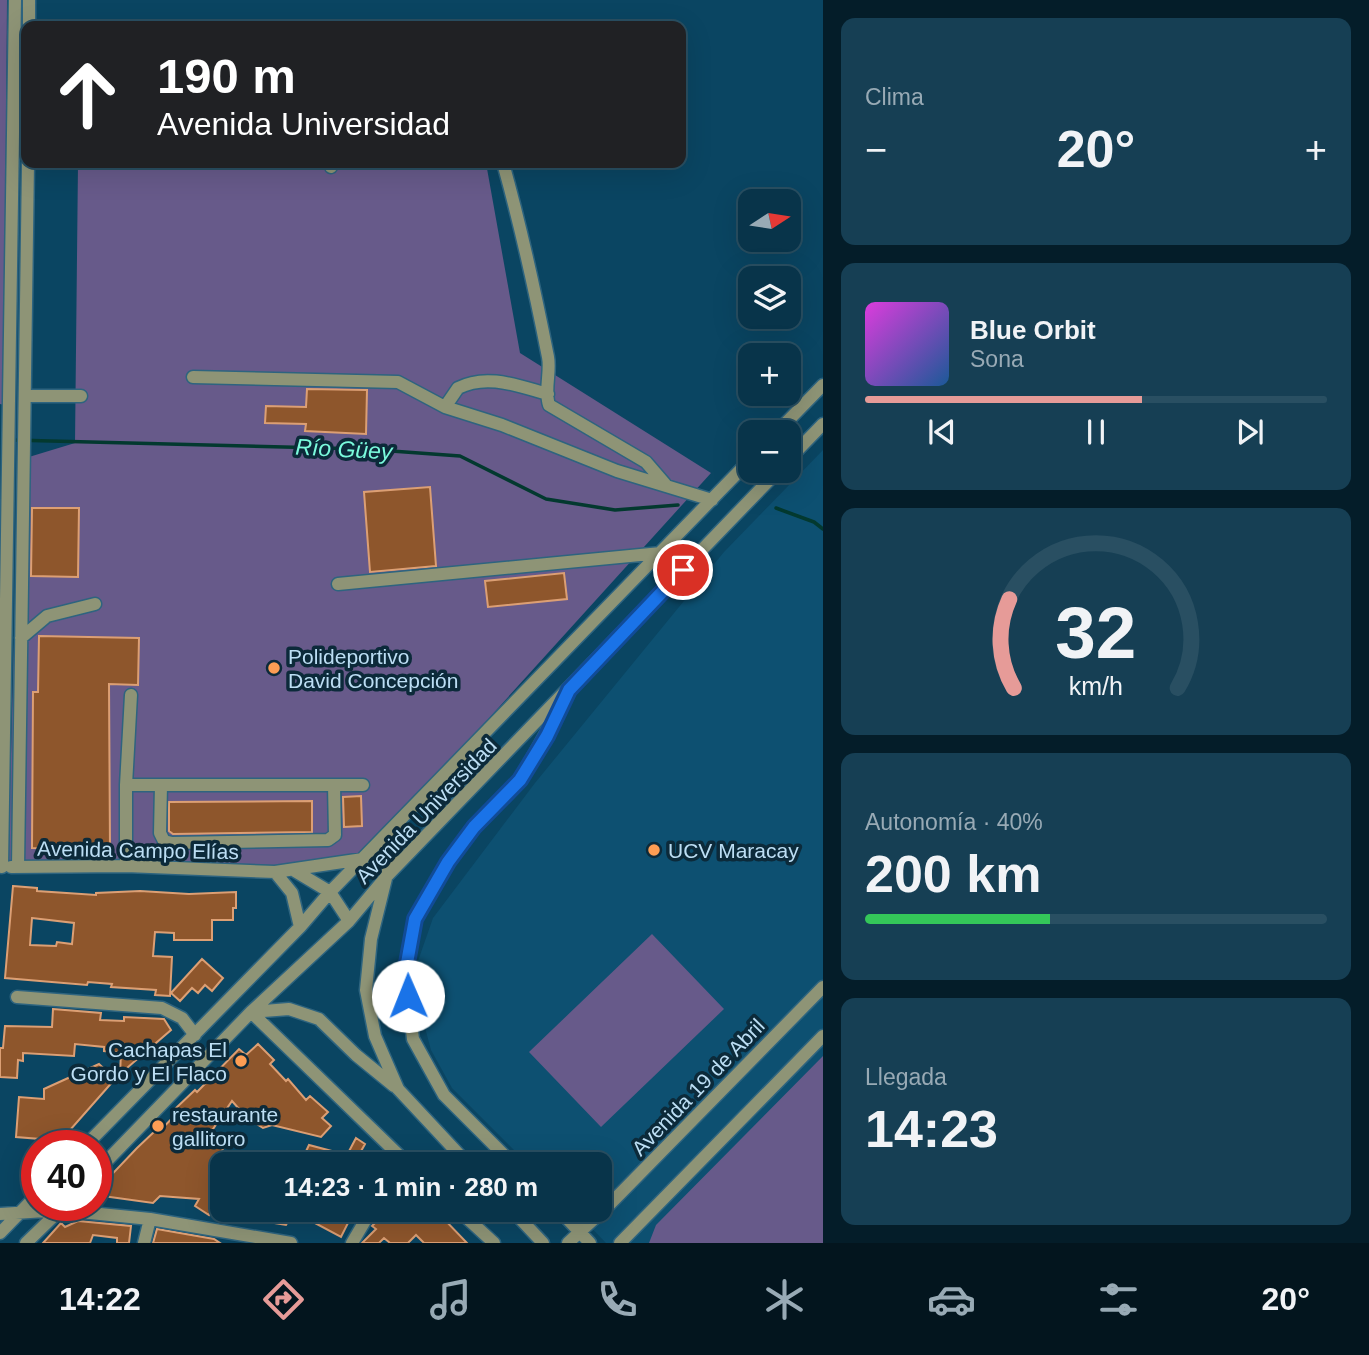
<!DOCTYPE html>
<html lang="es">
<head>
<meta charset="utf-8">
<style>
	:root { --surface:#08344a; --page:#163f54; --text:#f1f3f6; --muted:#98aab5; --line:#294f62; --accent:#e69b98 }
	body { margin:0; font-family:Helvetica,sans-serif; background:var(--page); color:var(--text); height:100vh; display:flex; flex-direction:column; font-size:26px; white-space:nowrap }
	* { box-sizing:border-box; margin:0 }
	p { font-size:23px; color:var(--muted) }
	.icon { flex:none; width:38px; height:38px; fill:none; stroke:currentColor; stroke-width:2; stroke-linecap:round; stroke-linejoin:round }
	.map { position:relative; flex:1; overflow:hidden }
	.sheet { display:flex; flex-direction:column; gap:18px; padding:18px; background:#041d29; width:546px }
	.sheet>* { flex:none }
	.guide { position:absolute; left:21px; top:21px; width:665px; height:147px; border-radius:14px; box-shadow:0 7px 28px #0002,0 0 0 2px var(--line); background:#202124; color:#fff; overflow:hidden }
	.needle { width:46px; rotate:78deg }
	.controls { position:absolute; left:738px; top:189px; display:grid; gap:14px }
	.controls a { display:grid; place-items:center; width:63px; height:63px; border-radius:14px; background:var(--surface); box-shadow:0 7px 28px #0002,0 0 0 2px var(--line); font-size:35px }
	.speed { position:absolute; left:21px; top:1130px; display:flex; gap:14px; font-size:35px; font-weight:700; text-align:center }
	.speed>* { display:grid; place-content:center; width:91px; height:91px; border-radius:50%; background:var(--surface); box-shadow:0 7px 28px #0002,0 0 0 2px var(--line); line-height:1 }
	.speed .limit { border:10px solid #d22; background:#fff; color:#111 }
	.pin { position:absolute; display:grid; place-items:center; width:60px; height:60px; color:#fff; margin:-30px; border:4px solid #fff; border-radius:50%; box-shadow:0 2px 7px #0007 }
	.me { position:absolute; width:77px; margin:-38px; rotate:359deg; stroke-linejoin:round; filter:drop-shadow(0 0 5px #0008) }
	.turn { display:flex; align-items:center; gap:24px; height:147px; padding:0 21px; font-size:32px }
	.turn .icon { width:91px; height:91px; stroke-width:2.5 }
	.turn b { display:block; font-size:49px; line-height:60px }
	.big { font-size:52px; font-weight:600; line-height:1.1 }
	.sheet .card { flex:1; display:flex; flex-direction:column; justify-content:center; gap:10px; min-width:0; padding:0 24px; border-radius:14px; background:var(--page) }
	.sheet .dial { align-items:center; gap:0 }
	.dial svg { height:182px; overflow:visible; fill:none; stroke:var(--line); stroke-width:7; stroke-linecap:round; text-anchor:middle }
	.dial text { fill:var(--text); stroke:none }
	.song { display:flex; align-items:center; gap:21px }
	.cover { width:84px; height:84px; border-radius:10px; background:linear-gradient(135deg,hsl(300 70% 55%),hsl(210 70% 35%)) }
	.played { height:7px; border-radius:4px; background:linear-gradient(90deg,var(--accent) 60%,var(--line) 60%) }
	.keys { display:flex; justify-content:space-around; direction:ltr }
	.heat { display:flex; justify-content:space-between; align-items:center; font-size:38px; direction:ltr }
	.charge { height:10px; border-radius:5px; background:linear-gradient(90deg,#34c759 40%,var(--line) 0) }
	.trip { position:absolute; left:210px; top:1152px; width:402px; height:70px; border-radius:14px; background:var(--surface); box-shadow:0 7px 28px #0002,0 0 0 2px var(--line); font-weight:600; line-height:70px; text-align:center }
	.tab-bar { display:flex; height:112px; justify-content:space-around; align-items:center; background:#03151e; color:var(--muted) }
	.tab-bar .icon { width:49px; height:49px }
	.tab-bar .selected { color:var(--accent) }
	.tab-bar b { font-size:32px; color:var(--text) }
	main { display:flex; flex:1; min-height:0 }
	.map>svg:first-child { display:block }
	.built { fill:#0d5071 }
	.green { fill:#675a8a }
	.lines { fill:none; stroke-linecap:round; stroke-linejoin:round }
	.stream { stroke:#03392f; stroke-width:3.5 }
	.building { fill:#8e562c; stroke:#dc9f74; stroke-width:2; fill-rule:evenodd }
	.minor-casing { stroke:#2e647f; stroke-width:15 }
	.minor { stroke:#8e9476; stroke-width:12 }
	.route-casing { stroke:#114b97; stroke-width:18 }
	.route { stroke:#1a73e8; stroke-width:12 }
	.poi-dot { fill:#fc9d54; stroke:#0c2a3a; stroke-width:2.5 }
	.labels { text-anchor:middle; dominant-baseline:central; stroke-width:7; stroke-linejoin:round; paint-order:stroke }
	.poi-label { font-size:21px; fill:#bcdef4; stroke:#0c2a3a; text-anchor:start }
	.street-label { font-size:21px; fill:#bcdef4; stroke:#0c2a3a }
	.water-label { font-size:23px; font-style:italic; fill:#7afadc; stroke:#0c2a3a }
</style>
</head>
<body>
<main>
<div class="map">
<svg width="823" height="1243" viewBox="0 0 823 1243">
	<rect width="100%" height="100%" fill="#0a4562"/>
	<path class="built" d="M823,450V1243H606L573,1209H600V1164H528L452,1088L431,1050L419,1005L418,961L433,918L535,783L724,552Z"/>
	<path class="green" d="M0,0H7L4,405L0,404Z
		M78,163H486L520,353L711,473L355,866L8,864L19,460L75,443Z
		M652,934L724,1009L601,1127L529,1052Z
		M823,1056V1243H649L656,1225Z"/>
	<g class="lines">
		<path class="stream" d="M12,440L364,449L460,456L546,499L615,510L678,505
			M776,508L814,522L823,529"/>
	</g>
	<path class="building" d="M307,389L367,390L366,434L305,431L306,424L265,423L266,406L306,407Z
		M430,487L436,566L370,572L364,492Z
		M32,508H79L78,577L31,576Z
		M564,573L567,599L488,607L485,581Z
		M39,636L139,638L138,685L109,684L110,849L32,848L33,692H38Z
		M361,796L362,826L344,827L343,797Z
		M312,801V832L173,834L169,831V802Z
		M13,886L37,888V891L96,895V893L140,891L189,894L236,892V908H233V920H212V940H174V933L155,932L153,956L172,957L170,996L155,995L156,990L111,987L112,984L88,982L87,985L5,978ZM32,918L74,923L72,944L57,942L56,946L30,945Z
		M202,959L223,978L212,991L205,985L198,993L192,988L180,1001L171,993Z
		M53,1009L101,1013L100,1020L124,1021V1017L164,1019L171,1030L120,1074L121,1053L104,1051V1047L75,1044L74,1056L23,1053V1061L18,1060L17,1078L0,1077V1048H3L5,1026L52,1027Z
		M258,1044L274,1060L270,1064L286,1081L288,1079L306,1100L310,1096L328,1112L322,1118L331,1126L321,1137L272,1125L263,1128L247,1118L232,1101L205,1141L226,1143L220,1154L236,1164H222V1213L213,1208L209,1215L195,1206L199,1199L160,1196L153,1203L103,1196L96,1191L137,1148L156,1130L158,1133L179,1111L176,1108L195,1090L197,1092L239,1049L246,1055Z
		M99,1064L115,1079L56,1146H40V1139L16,1137L19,1097L44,1099V1089Z
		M356,1138L365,1144L360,1153L379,1164H300L309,1145L347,1155Z
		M240,1209H295L286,1225L250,1219L251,1216Z
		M319,1209H355L341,1237L313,1222Z
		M389,1209H431L441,1221L444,1219L467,1243H424L416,1235L408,1243H390L384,1238L379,1243H362L376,1229L372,1226Z
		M78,1221L131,1226L129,1243H117V1238L93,1235L90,1243H43L61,1223L65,1227Z
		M157,1229L214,1239L220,1243H153Z"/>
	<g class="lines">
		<g class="minor-casing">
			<path id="minor" d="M29,26V0
				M503,163C521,227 535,291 548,357C551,372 544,390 549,405L646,462L665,484
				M331,167L333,163
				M193,377L398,382L445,407L502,425L617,471L712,500
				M26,396H81
				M445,407L458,388C487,373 518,386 548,394
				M777,432L823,385
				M789,459L823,424
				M338,584L661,553
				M21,638L47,616L95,604
				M126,785H363
				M161,785L160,833L164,841L172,843L328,840L335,835L334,785
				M399,826L371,939L366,990L375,1036L398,1089L468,1164
				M126,866V785L131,695
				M2,867L15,0
				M11,867L126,866L275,872L363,859
				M18,867L28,163
				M295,871L330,892L349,921
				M275,872L292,893L300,927
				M17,997L162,1008L182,1018L195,1035
				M251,1012L408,1164
				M251,1012L289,1009L319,1019L356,1055L394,1086
				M85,1146L300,927L330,892L751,459
				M513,1164L444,1095L413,1039L405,974L415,919L448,862L474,827L520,780L564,701
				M96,1172L251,1012L349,921L385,878L778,471
				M457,1209L494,1243
				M511,1209L543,1243
				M558,1209L590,1243
				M0,1214L60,1210L150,1219L291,1243
				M0,1233L37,1195
				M26,1243L61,1209
				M144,1243L150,1219
				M352,1243L372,1209
				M568,1243L610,1204L823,987
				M620,1243L823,1036"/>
		</g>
		<use href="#minor" class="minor"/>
	</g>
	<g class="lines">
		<g class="route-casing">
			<path id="route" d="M408,996L405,974L415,919L448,862L474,827L520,780L547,736L569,690L683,570"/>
		</g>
		<use href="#route" class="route"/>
	</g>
	<g class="poi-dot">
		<circle cx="274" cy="668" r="7"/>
		<circle cx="654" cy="850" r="7"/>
		<circle cx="241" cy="1061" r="7"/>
		<circle cx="158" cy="1126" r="7"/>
	</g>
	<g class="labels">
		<g class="poi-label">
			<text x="288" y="656">Polideportivo<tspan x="288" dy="24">David Concepción</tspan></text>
			<text x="668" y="850">UCV Maracay</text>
			<text x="227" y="1049" text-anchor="end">Cachapas El<tspan x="227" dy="24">Gordo y El Flaco</tspan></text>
			<text x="172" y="1114">restaurante<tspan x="172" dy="24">gallitoro</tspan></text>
		</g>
		<g class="street-label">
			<text transform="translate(426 811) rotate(-46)">Avenida Universidad</text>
			<text transform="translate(138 850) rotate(1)">Avenida Campo Elías</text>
			<text transform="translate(698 1087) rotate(-46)">Avenida 19 de Abril</text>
		</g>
		<g class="water-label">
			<text transform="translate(344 449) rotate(3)">Río Güey</text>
		</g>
	</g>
</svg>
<div class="controls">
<a><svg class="needle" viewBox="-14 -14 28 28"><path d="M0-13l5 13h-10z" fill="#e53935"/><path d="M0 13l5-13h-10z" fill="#98aab5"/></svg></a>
<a><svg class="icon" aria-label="layers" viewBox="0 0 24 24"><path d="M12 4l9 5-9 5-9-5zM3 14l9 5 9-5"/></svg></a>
<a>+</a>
<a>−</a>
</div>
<div class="speed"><div class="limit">40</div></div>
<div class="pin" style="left:683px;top:570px;background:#d93025"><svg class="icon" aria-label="arrive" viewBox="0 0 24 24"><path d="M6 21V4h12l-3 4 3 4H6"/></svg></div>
<svg class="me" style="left:408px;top:996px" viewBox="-20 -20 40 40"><circle r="19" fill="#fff"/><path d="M0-13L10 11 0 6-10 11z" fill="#1a73e8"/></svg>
<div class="trip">14:23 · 1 min · 280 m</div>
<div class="guide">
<div class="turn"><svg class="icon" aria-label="ahead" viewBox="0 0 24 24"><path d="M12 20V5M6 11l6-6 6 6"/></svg><div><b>190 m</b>Avenida Universidad</div></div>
</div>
</div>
<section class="sheet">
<div class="card"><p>Clima</p>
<div class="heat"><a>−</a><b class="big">20°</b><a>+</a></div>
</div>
<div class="card">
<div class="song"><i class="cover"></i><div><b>Blue Orbit</b><p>Sona</p></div></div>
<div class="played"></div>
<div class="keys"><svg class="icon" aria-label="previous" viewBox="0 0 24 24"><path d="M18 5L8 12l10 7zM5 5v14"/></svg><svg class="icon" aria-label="pause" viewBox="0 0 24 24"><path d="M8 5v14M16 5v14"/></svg><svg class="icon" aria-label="next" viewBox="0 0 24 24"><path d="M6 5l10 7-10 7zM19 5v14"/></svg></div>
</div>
<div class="card dial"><svg viewBox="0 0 100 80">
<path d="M14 69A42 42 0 1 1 86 69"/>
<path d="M14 69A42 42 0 0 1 12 30" stroke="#e69b98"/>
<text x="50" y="56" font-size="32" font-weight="700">32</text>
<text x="50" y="72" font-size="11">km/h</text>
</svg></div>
<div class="card"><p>Autonomía · 40%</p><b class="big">200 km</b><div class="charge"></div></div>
<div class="card"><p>Llegada</p><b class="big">14:23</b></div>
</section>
</main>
<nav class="tab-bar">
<b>14:22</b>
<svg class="icon selected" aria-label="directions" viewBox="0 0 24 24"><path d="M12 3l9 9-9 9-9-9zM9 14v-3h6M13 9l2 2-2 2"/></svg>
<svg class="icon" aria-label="music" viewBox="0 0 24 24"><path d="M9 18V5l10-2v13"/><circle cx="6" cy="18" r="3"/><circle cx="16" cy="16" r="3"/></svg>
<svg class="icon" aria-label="phone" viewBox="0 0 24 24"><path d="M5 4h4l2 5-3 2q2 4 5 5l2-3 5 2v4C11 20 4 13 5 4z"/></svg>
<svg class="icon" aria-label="climate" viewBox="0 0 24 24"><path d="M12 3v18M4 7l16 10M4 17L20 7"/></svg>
<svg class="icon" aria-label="car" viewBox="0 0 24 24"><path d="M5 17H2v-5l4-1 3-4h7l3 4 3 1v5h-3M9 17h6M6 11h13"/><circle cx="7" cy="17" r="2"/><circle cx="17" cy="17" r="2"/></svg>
<svg class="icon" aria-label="filters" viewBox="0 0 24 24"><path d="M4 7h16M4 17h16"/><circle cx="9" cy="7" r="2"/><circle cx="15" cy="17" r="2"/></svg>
<b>20°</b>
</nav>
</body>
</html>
